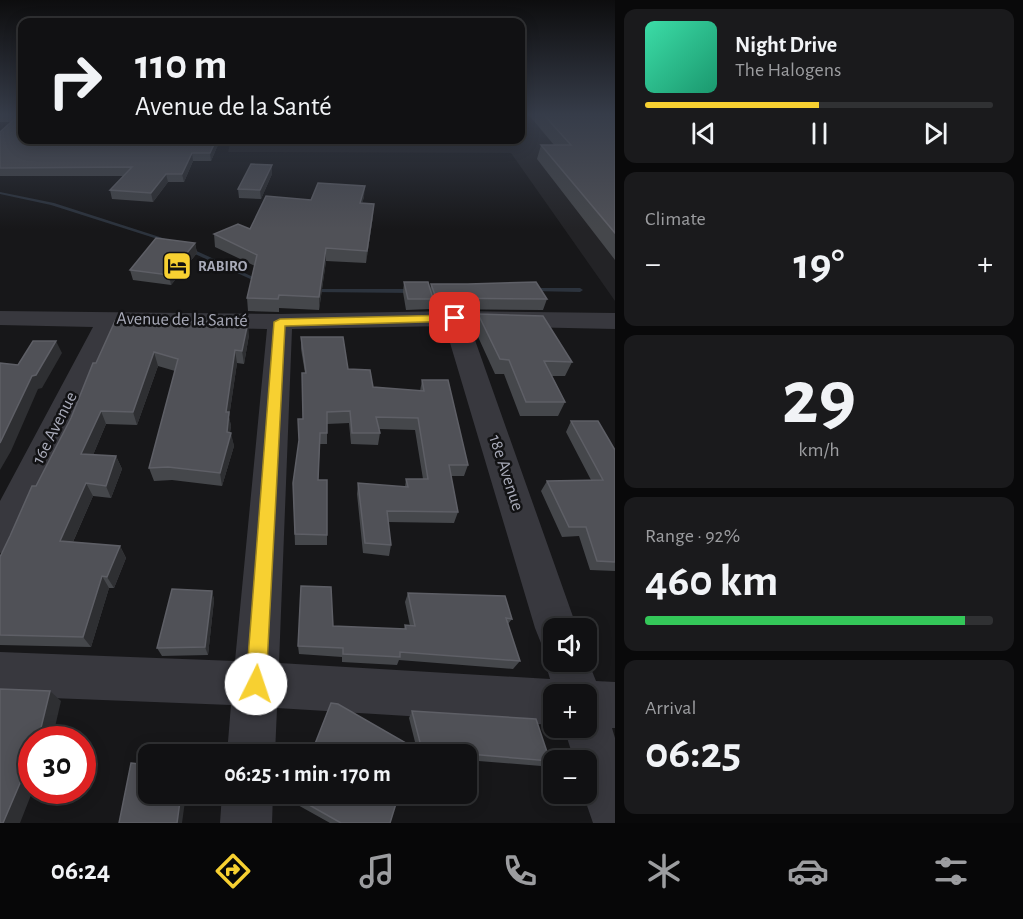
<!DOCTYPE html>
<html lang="en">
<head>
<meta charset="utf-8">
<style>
	:root { --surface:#111113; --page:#1a1a1c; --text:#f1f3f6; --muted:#9c9da0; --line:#303133; --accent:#f7d031 }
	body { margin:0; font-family:"Alegreya Sans",sans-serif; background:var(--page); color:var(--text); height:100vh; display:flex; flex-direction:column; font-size:22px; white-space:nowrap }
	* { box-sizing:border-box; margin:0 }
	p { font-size:20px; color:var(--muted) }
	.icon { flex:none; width:33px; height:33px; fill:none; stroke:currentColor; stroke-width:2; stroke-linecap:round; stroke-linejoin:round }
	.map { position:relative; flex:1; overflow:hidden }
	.sheet { display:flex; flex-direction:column; gap:9px; padding:9px; background:#09090a; width:408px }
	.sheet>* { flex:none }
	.banner { position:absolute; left:18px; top:18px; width:507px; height:126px; border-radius:12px; box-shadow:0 3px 15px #0003,0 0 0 2px var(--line); background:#111113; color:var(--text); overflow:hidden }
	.controls { position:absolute; left:543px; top:618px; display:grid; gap:12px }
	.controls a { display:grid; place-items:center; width:54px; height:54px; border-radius:12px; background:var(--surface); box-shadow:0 3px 15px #0003,0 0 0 2px var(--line); font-size:30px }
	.speed { position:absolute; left:18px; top:726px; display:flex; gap:12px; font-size:30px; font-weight:700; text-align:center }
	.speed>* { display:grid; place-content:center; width:78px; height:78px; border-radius:50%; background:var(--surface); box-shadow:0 3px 15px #0003,0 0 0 2px var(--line); line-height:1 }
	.speed .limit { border:9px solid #d22; background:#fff; color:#111 }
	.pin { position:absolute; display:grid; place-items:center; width:51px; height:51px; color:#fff; margin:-26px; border-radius:12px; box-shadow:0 3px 9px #0006 }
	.me { position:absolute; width:66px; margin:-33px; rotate:4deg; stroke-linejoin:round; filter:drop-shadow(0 0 4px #0008) }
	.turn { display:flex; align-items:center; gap:21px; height:126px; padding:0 18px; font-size:27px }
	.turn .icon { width:78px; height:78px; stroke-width:2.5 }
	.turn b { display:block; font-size:42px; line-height:51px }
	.big { font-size:45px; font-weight:700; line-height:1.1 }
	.sheet .tile { flex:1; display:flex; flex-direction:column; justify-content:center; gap:9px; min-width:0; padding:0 21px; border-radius:12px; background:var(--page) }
	.sheet .dial { align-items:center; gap:0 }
	.dial b { font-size:78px; line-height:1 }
	.song { display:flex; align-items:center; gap:18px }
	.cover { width:72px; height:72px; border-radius:9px; background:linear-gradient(135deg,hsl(160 70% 55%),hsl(160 70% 35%)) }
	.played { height:6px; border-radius:3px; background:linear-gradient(90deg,var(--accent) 50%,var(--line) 50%) }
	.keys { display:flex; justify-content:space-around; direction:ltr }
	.heat { display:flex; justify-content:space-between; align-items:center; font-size:33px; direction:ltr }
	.charge { height:9px; border-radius:4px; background:linear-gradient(90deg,#34c759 92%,var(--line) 0) }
	.trip { position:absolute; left:138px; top:744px; width:339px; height:60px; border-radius:12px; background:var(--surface); box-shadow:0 3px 15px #0003,0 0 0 2px var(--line); font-weight:700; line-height:60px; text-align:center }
	.tabs { display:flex; height:96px; justify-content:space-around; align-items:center; background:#070708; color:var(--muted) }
	.tabs .icon { width:42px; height:42px }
	.tabs .selected { color:var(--accent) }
	.tabs b { font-size:27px; color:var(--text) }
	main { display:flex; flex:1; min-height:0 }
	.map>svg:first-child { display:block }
	.built { fill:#232326 }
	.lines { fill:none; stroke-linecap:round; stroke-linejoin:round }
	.stream { fill:#2c333d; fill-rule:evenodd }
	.minor { fill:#38383e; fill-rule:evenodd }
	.wall { fill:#45474b }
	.shaded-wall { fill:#2e2f32 }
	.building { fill:#505157; stroke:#5e5f66; stroke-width:1.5 }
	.route { fill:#f7d031; stroke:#a18720; stroke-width:1.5 }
	.labels { text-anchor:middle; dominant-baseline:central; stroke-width:5; stroke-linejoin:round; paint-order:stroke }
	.far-poi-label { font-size:15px; font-weight:bold; fill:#a9abb9; stroke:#121214; text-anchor:start }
	.street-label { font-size:18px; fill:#a9abb9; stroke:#121214 }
</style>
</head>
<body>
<main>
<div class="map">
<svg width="615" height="823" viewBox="0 0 615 823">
	<rect width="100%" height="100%" fill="#171719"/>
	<path class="built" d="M521,114H615V301L511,153L228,152L231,140H520Z"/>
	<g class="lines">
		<path class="stream" d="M0,192L54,203L172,241L167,242L51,205L0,194Z
			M186,248H190L262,281L259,283L257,282L186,250Z
			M533,288H580L583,290L580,292L531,291L530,290Z
			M314,289H413L416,291L413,293L312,292V290Z"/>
		<path class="minor" d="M0,311L280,314L455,311L615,313V329L470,326L577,628H554V662H586V656L596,681L615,682V728H612L615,738V823H593L583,794H586V760H574L564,728H586V694H554V725L277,708L275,754H227L231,705L0,696V652L235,661L267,329L119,327L13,549L0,553V501L93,327L0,325ZM445,326L535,628L541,643L551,647L545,662L550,679L279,663L292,329Z
			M222,794H273L272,823H220Z"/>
	</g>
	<path class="wall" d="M0,114H22L220,140L211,161H193L184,182H168L153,202L112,199L110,190L124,176H0V132L11,122H0Z
		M528,114H615V260L537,159L541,145H554Z
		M370,140H393V144H371Z
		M272,174L261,199L239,198L238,189Z
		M364,197L362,203L373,216L366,263L326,261L319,310L279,308V312L248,311L247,298L255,266L215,247L214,234L250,229L311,200Z
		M195,243L197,253L171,285L133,280L130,270Z
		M404,282L430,289L431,284L547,299L543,310L434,309L432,303L431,309L406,310L403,292Z
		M478,314L572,362L565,376H552L565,402L558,416H520L504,374H495L474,328Z
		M249,335L244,364L237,363L229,417L231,426L230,432L234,446L222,486L172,480L154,481L149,468L175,371L158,366L137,425L106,424L93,455L116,456L122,469L111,498L93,496L73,542L120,546L126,558L114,588H109L91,647L0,645V557L71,418L96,363Z
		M301,337L373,387L420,391L422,380L468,465L464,476H451L458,512L454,523L388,522L391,545L389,556L363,553L357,494L358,483L405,487L406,479H423L415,430L379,429L380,433L378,445L351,444L349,423L327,424V444H320L318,480L327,535V545H295L293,483L303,419L305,373L301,349Z
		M571,421L615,450V571L590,570L579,536L562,537L541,491L547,481L591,480L566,432Z
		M212,591L214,600L208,655L162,656L157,648Z
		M408,593L512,619L508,624L520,661L513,669L399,660L397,665L342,662V657L299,654L298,646L333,626L404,629L405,625L410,626L405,602Z
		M412,711L550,761L541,766L466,760V754H418L409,718Z
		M295,797L390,823H330L296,804Z"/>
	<path class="shaded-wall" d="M216,140H220L211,161L210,153Z
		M192,153L193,161L184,182L182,174Z
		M272,165V174L261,199L260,190Z
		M166,174L168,182L153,202L151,193Z
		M365,186L364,197L359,215L360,203Z
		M374,204L373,216L366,263L367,251Z
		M195,243L197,253L171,285L169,275Z
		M326,248V261L319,310V297Z
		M248,322L249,335L244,364L242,351Z
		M56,341L62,353L42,388L38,389L11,451L0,470V443L32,376Z
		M235,350L237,363L229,417L231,426L229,440L231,433L234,446L222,486L220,473L227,432L226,412Z
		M154,352L158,366L137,425L133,412Z
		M101,411L106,424L88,467L81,454Z
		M116,456L122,469L111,498L106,486Z
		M86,483L93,496L68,553L60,541Z
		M120,546L126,558L114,588L107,577Z
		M102,576L109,588L91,647L83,637Z
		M212,591L214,600L208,655L205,647Z
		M50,691L61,701L52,740H38Z
		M32,755V790H33L20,823H3Z
		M181,794H186L182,823H177Z"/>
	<path class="building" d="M0,114H22V140H216L210,153H192L182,174H166L151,193L110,190L132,167L0,168V132L20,114L0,115Z
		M543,114H615V233L541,145H571Z
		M251,164L272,165L260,190L238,189Z
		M318,183L365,186L360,203L374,204L367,251L326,248L319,297L279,295L278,299L247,298L257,255L214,234L238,224L250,229L266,196L311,200Z
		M156,238L195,243L169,275L130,270Z
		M404,282H428L433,299H408Z
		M536,282L547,299L436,298L431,284H468Z
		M478,314L543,316L572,362L544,361L565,402H526L509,360L500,359Z
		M115,321L248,322L242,351L235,350L226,412H229L227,432L231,433L220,473L168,467L149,468L178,359L154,352L133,412L101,411L81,454L116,456L106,486L86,483L60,541L120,546L107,577L102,576L83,637L0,635V557L10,536L32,486H36L71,418L93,363H96Z
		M301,337H343L348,369L370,370L373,387L424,391L422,380H448L468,465H449L458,512L387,511L391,545L365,543L358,483L408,487L406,479H428L418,418L376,417L380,433H352L350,411L327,412V433H320L318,480H327V535L295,534L293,483L299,440L298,419H303L302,373H306Z
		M33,341H56L36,375L32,376L0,443V363L18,365Z
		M571,421H598L615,450V562L597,561L586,527H569L547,481L603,480Z
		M301,586L331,587L333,626L406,629L405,625L415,626L408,593L505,596L512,619L506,618L520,661L400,652V657L343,654V648L298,646Z
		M172,589L212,591L205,647L157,648Z
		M0,689L50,691L38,740H32V755L3,823H0Z
		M331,703L338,704L413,747L411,754H311Z
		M412,711L536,719L550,761L422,750Z
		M131,763L148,765V794H181L177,823H119Z
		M297,794H399L390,823H341L295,797Z"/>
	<linearGradient id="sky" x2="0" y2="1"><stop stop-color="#0d0d0e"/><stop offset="0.5" stop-color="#363c49"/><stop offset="1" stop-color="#363c49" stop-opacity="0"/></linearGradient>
	<rect width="615" height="229" fill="url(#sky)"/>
	<path class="route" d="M455,315L460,318L459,321L285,326L266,684L263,691L256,694L249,691L246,684L274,322L280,319Z"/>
	<defs>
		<g id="hotel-square" transform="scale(1.5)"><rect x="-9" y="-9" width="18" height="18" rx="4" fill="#f7d031" stroke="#121214"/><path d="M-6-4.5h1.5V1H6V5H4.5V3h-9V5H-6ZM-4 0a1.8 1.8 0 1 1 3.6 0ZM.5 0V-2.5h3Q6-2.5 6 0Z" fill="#111"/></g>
	</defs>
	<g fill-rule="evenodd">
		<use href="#hotel-square" x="177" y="266"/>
	</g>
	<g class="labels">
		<g class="far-poi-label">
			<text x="198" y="266">RABIRO</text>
		</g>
		<g class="street-label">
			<text transform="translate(182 320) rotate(1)">Avenue de la Santé</text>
			<text transform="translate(55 428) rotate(-63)">16e Avenue</text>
			<text transform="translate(506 473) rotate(72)">18e Avenue</text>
		</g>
	</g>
</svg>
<div class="controls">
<a><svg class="icon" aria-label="sound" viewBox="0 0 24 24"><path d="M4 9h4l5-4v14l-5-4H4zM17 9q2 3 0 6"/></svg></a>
<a>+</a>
<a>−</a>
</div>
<div class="speed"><div class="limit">30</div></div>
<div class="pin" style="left:455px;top:318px;background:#d93025"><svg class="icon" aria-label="arrive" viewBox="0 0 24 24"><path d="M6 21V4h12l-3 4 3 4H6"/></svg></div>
<svg class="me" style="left:256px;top:684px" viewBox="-20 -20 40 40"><circle r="19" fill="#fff"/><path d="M0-13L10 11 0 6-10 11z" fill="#f7d031"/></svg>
<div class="trip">06:25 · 1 min · 170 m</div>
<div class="banner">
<div class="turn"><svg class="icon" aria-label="right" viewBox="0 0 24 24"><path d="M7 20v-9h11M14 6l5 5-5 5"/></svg><div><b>110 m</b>Avenue de la Santé</div></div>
</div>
</div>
<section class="sheet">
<div class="tile">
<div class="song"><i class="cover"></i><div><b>Night Drive</b><p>The Halogens</p></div></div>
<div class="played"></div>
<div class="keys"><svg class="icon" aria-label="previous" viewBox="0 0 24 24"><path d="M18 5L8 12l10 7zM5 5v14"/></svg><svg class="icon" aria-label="pause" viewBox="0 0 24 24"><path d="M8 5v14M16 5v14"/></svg><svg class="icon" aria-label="next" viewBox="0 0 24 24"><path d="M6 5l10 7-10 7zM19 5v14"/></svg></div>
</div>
<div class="tile"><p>Climate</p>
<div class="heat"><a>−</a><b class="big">19°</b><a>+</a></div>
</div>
<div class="tile dial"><b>29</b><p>km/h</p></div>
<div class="tile"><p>Range · 92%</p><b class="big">460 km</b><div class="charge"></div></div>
<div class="tile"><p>Arrival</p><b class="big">06:25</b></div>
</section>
</main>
<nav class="tabs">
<b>06:24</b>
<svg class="icon selected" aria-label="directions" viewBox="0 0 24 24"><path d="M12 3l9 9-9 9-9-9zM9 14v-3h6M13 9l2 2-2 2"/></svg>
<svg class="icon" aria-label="music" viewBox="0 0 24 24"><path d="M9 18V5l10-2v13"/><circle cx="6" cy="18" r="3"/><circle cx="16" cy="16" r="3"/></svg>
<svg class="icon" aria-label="phone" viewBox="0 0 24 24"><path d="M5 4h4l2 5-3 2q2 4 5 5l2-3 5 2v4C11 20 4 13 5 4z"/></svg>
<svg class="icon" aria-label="climate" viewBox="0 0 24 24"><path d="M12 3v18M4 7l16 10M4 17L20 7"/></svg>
<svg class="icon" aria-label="car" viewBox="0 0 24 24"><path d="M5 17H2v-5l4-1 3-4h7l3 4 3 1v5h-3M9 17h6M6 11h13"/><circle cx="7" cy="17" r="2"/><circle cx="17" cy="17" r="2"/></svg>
<svg class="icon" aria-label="filters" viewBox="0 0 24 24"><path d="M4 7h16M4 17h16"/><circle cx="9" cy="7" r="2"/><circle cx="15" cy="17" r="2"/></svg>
</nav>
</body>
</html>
